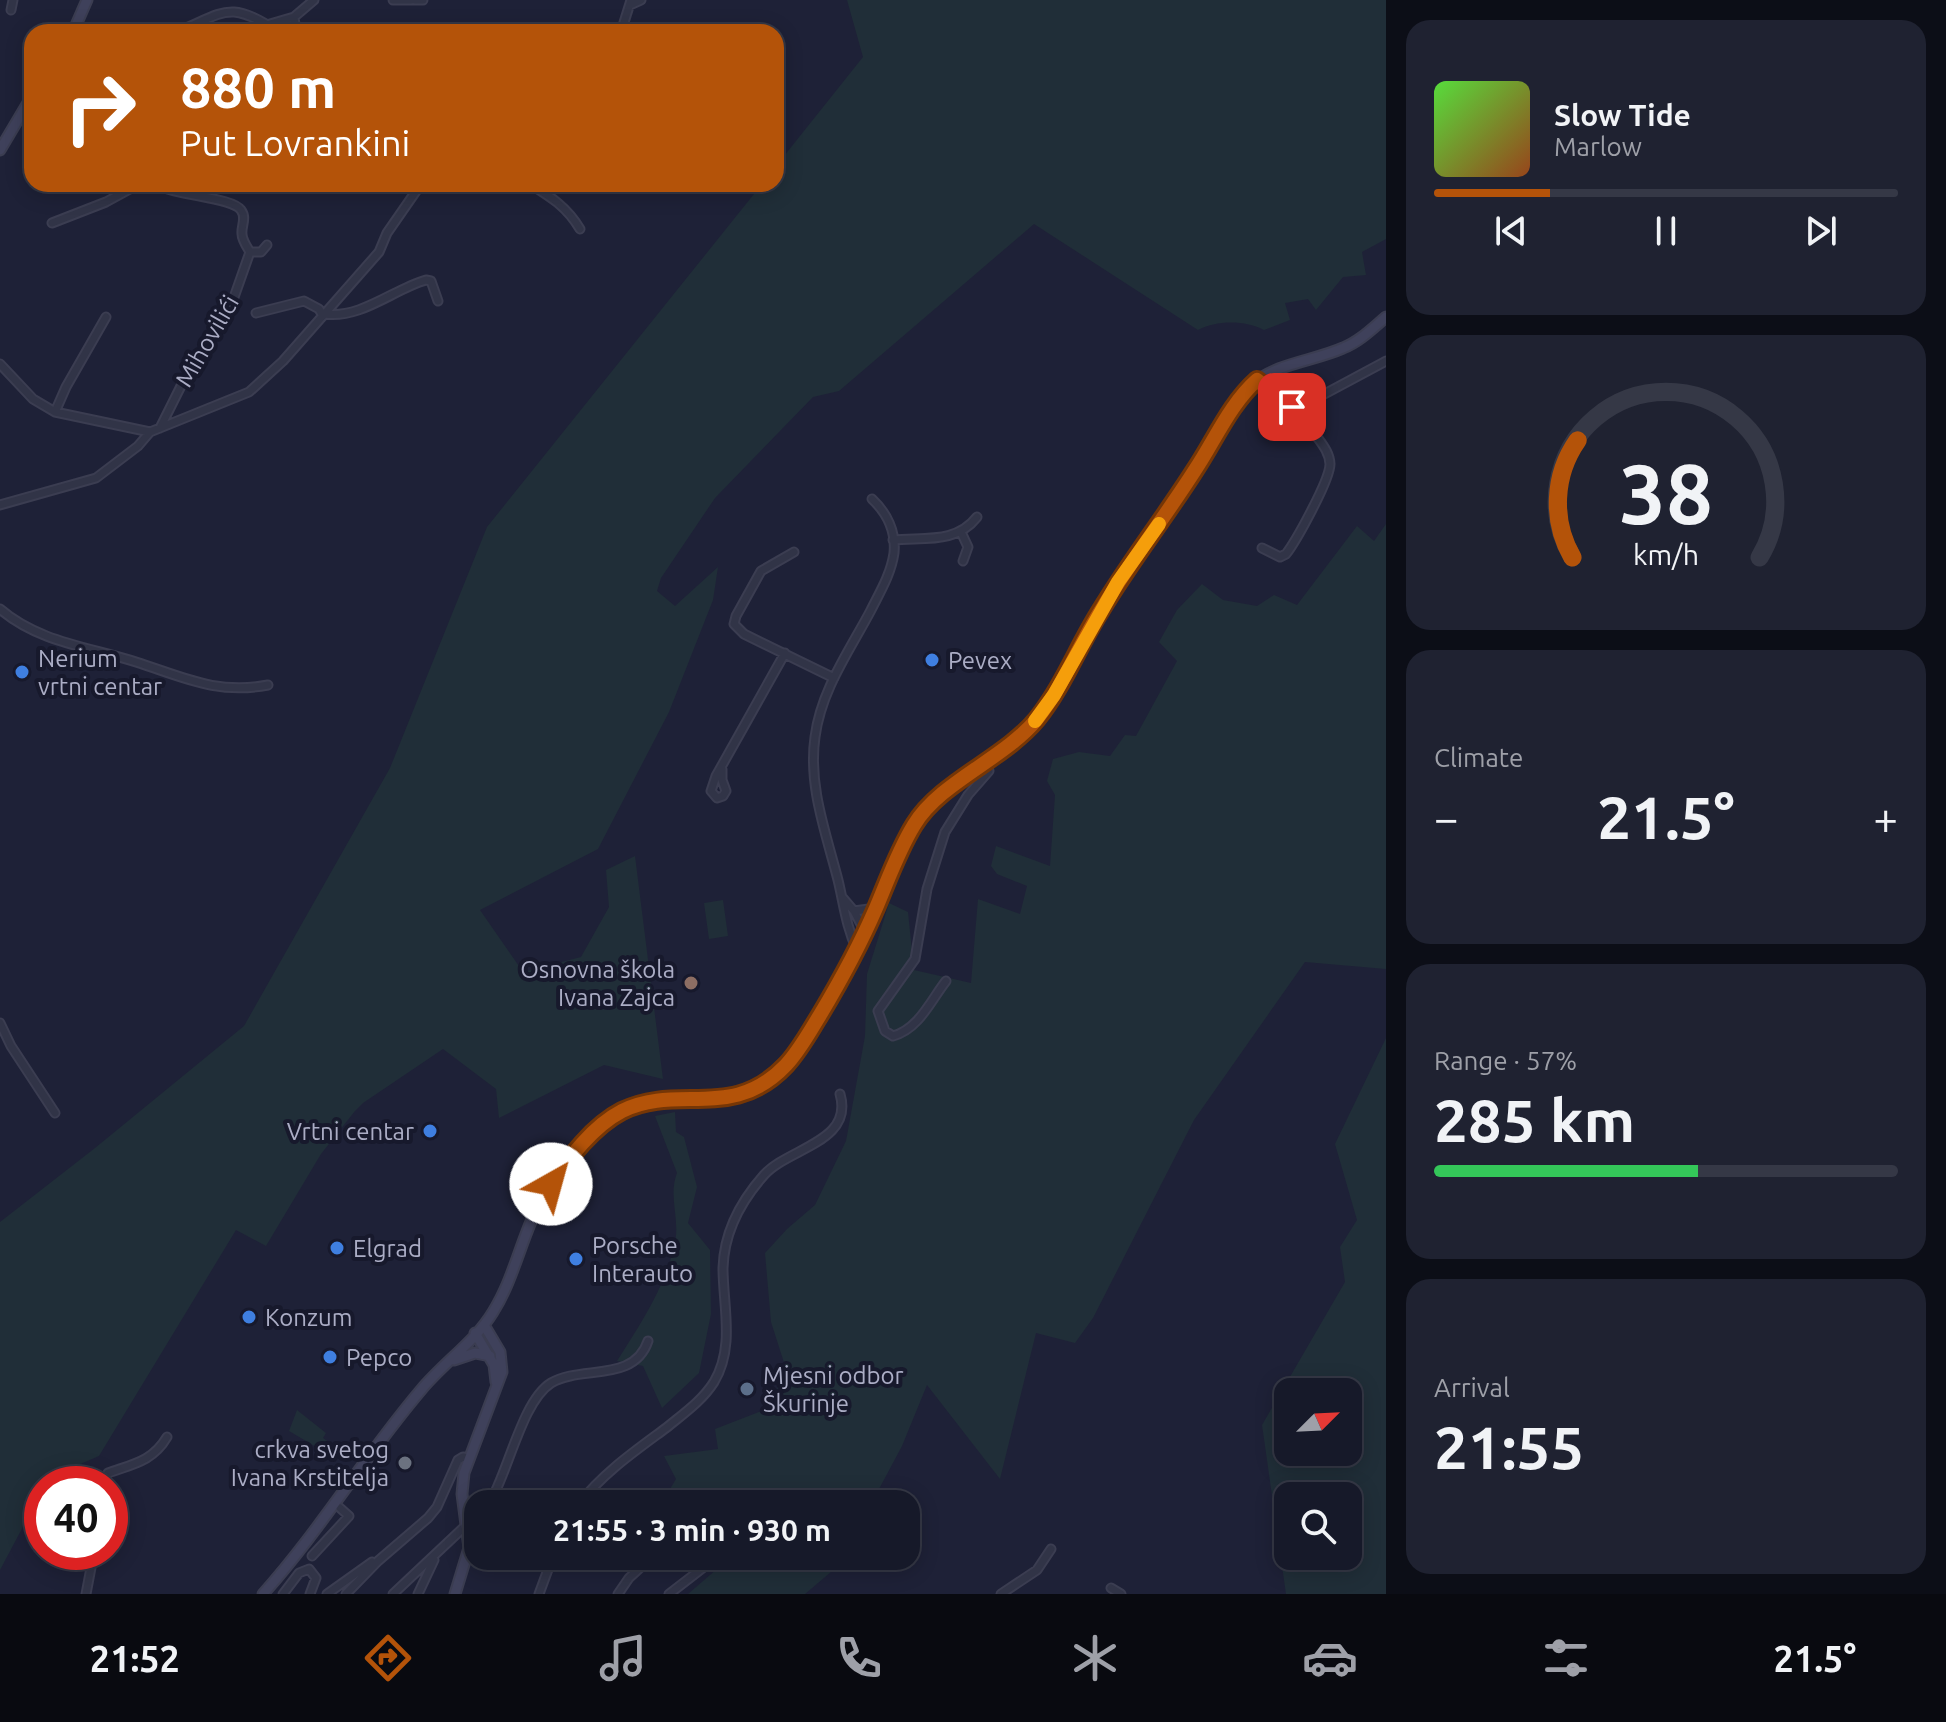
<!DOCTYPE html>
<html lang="en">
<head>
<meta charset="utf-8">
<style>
	:root { --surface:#161929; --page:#1f2231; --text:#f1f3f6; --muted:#9ea0a8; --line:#353846; --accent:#b45309 }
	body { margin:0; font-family:Ubuntu,sans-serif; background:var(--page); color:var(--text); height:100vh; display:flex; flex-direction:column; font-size:30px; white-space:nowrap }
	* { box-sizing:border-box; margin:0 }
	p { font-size:26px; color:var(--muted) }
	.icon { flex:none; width:44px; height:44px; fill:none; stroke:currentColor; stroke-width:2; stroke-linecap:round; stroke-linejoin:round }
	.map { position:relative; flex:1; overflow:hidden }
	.drawer { display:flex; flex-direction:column; gap:20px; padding:20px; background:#0c0e17; width:560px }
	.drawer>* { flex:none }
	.top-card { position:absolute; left:24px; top:24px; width:760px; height:168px; border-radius:24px; box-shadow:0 4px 20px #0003,0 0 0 2px var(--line); background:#b45309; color:#fff; overflow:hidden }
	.needle { width:52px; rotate:66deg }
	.controls { position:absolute; left:1274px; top:1378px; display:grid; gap:16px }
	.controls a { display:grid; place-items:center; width:88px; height:88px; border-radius:16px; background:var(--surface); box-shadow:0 4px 20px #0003,0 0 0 2px var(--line); font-size:40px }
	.speed { position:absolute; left:24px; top:1466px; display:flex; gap:16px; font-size:40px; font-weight:700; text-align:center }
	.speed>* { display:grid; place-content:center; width:104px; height:104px; border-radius:50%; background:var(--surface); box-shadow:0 4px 20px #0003,0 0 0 2px var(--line); line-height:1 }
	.speed .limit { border:12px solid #d22; background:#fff; color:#111 }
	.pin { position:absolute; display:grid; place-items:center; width:68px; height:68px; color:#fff; margin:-34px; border-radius:16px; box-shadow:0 4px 12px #0006 }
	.me { position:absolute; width:88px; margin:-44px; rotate:38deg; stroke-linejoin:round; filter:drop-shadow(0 0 6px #0008) }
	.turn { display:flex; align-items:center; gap:28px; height:168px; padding:0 24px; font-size:36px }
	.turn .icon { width:104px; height:104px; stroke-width:2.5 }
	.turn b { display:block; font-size:56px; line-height:68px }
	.big { font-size:60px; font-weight:700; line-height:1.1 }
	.drawer .tile { flex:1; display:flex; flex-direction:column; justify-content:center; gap:12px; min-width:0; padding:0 28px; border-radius:24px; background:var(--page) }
	.drawer .dial { align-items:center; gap:0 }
	.dial svg { height:208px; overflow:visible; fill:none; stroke:var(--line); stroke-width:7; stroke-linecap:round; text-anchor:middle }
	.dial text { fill:var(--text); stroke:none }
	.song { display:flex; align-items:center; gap:24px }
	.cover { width:96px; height:96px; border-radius:12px; background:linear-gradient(135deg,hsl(110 70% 55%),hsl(20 70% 35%)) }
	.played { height:8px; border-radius:4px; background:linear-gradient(90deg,var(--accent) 25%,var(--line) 25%) }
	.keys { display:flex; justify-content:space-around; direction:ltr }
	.heat { display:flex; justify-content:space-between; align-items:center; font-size:44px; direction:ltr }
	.charge { height:12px; border-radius:6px; background:linear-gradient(90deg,#34c759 57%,var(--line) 0) }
	.trip { position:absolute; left:464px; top:1490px; width:456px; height:80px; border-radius:24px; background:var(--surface); box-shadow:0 4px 20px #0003,0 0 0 2px var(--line); font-weight:700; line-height:80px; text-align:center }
	.tab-bar { display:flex; height:128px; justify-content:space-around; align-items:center; background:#090a10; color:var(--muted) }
	.tab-bar .icon { width:56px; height:56px }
	.tab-bar .active { color:var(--accent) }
	.tab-bar b { font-size:36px; color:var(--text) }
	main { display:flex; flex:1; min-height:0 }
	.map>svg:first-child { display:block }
	.green { fill:#202e38; fill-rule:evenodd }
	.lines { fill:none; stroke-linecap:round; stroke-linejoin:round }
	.street-casing { stroke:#3b3d51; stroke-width:11 }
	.secondary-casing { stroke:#3b3d51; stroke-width:13 }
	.street { stroke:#313447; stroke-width:7 }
	.secondary { stroke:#3f415b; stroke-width:9 }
	.route-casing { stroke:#753606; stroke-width:20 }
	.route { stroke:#b45309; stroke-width:14 }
	.slow { stroke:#f59e0b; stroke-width:14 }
	.shop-dot { fill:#3f7fe0; stroke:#17192c; stroke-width:3 }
	.education-dot { fill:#8d6e63; stroke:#17192c; stroke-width:3 }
	.service-dot { fill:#5c6f8a; stroke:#17192c; stroke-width:3 }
	.worship-dot { fill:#6b7280; stroke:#17192c; stroke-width:3 }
	.labels { text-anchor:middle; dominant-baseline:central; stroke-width:8; stroke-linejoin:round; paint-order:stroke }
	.street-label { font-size:24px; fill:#abadc5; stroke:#17192c }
	.poi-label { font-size:24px; fill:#abadc5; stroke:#17192c; text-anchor:start }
</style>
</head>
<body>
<main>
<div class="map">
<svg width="1386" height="1594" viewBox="0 0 1386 1594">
	<rect width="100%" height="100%" fill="#1e2137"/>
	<path class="green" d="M847,0H1386V239L1362,252L1366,275L1343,277L1316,310L1308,299L1285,303L1290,320L1264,330C1246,320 1216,320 1198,330L1034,224L839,391L813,397L715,498L661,578L657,591L675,606L718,567L713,600L669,712L598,849L480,910L523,972L581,957L609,907L606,870L635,856L663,1079L604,1065L499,1118L496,1089L443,1049L363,1103L355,1111L321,1154L266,1246L236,1230L99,1456L50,1477L46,1484H42V1491L0,1570V1222L95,1148L244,1026L390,768L487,527L762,184H776V166L863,57Z
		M1386,524V969L1305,962L1194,1120L1093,1318L1075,1343L1036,1333L1000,1479L927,1385L902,1446L871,1504H678L670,1489L676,1479L664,1456L718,1449L715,1429L764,1410L787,1372L771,1322L765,1253L787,1229L815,1205L846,1141L865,1036L867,974L889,903L908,912L914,970L971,983L978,899L1020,914L1027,886L997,874L991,866L996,846L1050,866L1055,795L1047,781L1053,759L1079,752L1110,756L1125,735L1136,736L1177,661L1159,642L1177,610L1202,584L1223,600L1257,606L1274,595L1297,605L1357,526L1374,541Z
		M723,900L728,936L709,939L704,903Z
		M1386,1038V1594H1286L1262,1425L1345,1282L1340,1247L1357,1220L1335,1144ZM1288,1392H1348V1452H1288ZM1288,1496H1348V1556H1288Z
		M675,1112L676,1132L684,1137L697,1187L688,1223L710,1250L711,1314L699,1373L662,1408L643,1366L617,1361C641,1323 666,1286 675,1242C680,1219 668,1196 677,1173L655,1116Z
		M297,1410L326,1433L323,1438L330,1443L323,1451L289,1431Z
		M732,1556H843L838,1566L805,1594H688Z"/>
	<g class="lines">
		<g class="street-casing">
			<path id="street" d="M393,0H411
				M415,0H423
				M630,5L641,0
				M11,10L13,0
				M294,17L296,32
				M270,24L294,17L314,0
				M177,32C227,11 229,0 279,32
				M621,32L631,0
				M156,184C175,196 232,197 241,210C247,218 241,226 242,234C242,240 247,247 250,252L232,303L183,382L160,428
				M530,184C551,197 567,207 580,229
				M52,223L106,202L139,184
				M250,252H261L267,245
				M256,313L304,301L319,309L323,316
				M325,314C361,319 394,289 426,280L431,281L438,301
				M0,364L33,399L55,412L150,432
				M1257,380C1270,390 1277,402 1289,409L1304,397L1317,398
				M55,412L66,387L106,317
				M0,505L96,478L138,446L150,432L249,392L283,361L379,252L387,233L421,184
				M961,532L968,547L963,561
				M893,540C924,537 956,544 977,517
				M1262,548L1280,557L1286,554C1296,541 1330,480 1330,464C1329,438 1291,426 1317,398L1386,361
				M794,552L761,571L736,616L734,624L744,634L834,678
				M0,609C38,642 89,647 136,662C183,677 217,695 268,685
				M722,769V780L726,791L723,796L717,798L711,791L716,776L785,653
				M842,897L854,911L865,932
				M854,911L876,908
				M857,950C846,926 844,905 838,880C826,833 808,786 815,737C821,690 850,650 871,610C880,592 891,574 894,553C896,532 887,513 872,499
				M946,981C931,1000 919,1029 893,1036L885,1031L878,1011L915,959L927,889L945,832L968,795L989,771L987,762
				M0,1023L11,1046L55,1113
				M102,1484L108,1473C133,1464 153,1461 167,1437
				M489,1504C508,1473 522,1401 551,1383C581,1365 634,1383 648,1341
				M579,1504C603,1473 635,1451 666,1428C683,1414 702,1401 714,1382C735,1347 723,1306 723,1268C724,1232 741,1201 764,1175C788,1148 854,1142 840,1094
				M312,1556L349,1516L340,1508
				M1111,1588L1121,1594
				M86,1594L94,1552
				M283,1594L299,1573L309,1569L316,1578L310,1594
				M327,1594L372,1562
				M346,1594L378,1561L428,1518L437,1507L458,1460L463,1457L468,1458
				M393,1594L478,1514
				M418,1594L434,1560
				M539,1594L553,1556
				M618,1594L629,1578L653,1556
				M669,1594L704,1567L712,1556
				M1001,1594L1037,1570L1051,1549"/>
		</g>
		<g class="secondary-casing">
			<path id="secondary" d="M73,32L87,0
				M0,150L32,96
				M475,1333L494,1365L496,1382
				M454,1360L475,1353L490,1356
				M263,1594C321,1529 365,1456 421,1390C443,1363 475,1342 493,1312C515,1277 522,1234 542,1198C556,1173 577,1149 598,1129C655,1075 727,1126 786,1065C798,1053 807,1036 816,1022C839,983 860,945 878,904C889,877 899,847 915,823C945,779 1002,761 1036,719C1065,684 1080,643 1104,605C1133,557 1168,513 1198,465C1215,439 1229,405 1253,384C1277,363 1314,361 1343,348C1359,342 1373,328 1386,317
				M455,1594L469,1548L462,1494L464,1473L502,1372L500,1352L484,1325"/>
		</g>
		<use href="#street" class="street"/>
		<use href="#secondary" class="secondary"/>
	</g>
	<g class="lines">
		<g class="route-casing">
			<path id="route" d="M551,1184C569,1158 593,1126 622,1111C679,1083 732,1122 786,1065C800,1050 810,1031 820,1015C841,980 860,945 876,908C888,880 898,851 914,825C940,782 1004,759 1037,719C1064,685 1078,646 1101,610C1130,562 1165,517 1195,470C1215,440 1230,404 1257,380C1270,389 1277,402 1289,409L1292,407"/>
		</g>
		<use href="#route" class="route"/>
		<path class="slow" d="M1035,721L1054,695L1118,582L1159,524"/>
	</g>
	<g class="shop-dot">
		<circle cx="932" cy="660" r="8"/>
		<circle cx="22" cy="672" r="8"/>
		<circle cx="430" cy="1131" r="8"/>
		<circle cx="337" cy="1248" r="8"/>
		<circle cx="576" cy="1259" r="8"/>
		<circle cx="249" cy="1317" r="8"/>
		<circle cx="330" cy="1357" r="8"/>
	</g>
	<circle class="education-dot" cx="691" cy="983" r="8"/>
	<circle class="service-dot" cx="747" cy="1389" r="8"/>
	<circle class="worship-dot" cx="405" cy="1463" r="8"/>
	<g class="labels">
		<g class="street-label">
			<text transform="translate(207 341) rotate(-60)">Mihovilići</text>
		</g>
		<g class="poi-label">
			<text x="38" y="658">Nerium<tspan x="38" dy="28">vrtni centar</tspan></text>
			<text x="948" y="660">Pevex</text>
			<text x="675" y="969" text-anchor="end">Osnovna škola<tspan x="675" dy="28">Ivana Zajca</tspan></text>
			<text x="414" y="1131" text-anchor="end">Vrtni centar</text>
			<text x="592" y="1245">Porsche<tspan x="592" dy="28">Interauto</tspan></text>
			<text x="353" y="1248">Elgrad</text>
			<text x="265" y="1317">Konzum</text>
			<text x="346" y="1357">Pepco</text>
			<text x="763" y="1375">Mjesni odbor<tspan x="763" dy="28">Škurinje</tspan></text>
			<text x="389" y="1449" text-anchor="end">crkva svetog<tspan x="389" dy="28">Ivana Krstitelja</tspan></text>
		</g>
	</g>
</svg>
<div class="controls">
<a><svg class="needle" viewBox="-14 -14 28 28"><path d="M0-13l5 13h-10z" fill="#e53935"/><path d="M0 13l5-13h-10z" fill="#9ea0a8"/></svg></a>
<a><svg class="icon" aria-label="search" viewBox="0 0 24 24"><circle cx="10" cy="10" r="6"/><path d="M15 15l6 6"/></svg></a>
</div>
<div class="speed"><div class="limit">40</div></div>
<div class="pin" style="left:1292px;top:407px;background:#d93025"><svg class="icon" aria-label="arrive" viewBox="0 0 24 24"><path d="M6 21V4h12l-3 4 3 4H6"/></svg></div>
<svg class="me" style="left:551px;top:1184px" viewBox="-20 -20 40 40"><circle r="19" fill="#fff"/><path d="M0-13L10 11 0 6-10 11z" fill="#b45309"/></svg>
<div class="trip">21:55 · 3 min · 930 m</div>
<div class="top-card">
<div class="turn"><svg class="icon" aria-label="right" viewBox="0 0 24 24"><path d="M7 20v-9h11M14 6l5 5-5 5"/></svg><div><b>880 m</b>Put Lovrankini</div></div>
</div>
</div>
<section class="drawer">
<div class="tile">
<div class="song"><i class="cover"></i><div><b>Slow Tide</b><p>Marlow</p></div></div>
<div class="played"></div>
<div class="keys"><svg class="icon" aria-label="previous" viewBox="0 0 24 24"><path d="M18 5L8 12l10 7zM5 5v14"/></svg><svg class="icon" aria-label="pause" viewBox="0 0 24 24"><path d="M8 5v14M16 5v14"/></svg><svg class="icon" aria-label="next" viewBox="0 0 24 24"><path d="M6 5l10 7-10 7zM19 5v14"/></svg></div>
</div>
<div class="tile dial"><svg viewBox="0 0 100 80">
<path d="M14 69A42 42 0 1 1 86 69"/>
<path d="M14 69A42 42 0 0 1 16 24" stroke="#b45309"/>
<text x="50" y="56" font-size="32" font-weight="700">38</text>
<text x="50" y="72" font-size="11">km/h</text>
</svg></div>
<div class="tile"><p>Climate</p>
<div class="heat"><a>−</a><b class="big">21.5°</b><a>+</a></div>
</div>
<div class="tile"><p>Range · 57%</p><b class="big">285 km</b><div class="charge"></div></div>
<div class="tile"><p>Arrival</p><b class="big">21:55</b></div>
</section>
</main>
<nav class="tab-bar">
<b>21:52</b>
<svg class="icon active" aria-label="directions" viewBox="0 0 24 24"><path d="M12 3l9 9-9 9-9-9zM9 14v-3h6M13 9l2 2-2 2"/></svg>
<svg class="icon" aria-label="music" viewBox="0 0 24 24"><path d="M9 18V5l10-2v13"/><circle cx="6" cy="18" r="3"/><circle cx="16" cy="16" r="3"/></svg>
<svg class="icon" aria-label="phone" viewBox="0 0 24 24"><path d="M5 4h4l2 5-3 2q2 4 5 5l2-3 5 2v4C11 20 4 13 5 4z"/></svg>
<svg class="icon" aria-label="climate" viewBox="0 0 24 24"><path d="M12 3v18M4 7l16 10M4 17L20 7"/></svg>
<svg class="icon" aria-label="car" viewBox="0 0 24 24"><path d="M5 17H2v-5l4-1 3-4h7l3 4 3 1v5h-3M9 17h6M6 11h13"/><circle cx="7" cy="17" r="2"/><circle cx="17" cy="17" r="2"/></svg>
<svg class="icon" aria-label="filters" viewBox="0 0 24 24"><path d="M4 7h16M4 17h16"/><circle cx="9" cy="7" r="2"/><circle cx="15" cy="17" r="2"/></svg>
<b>21.5°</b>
</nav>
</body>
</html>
